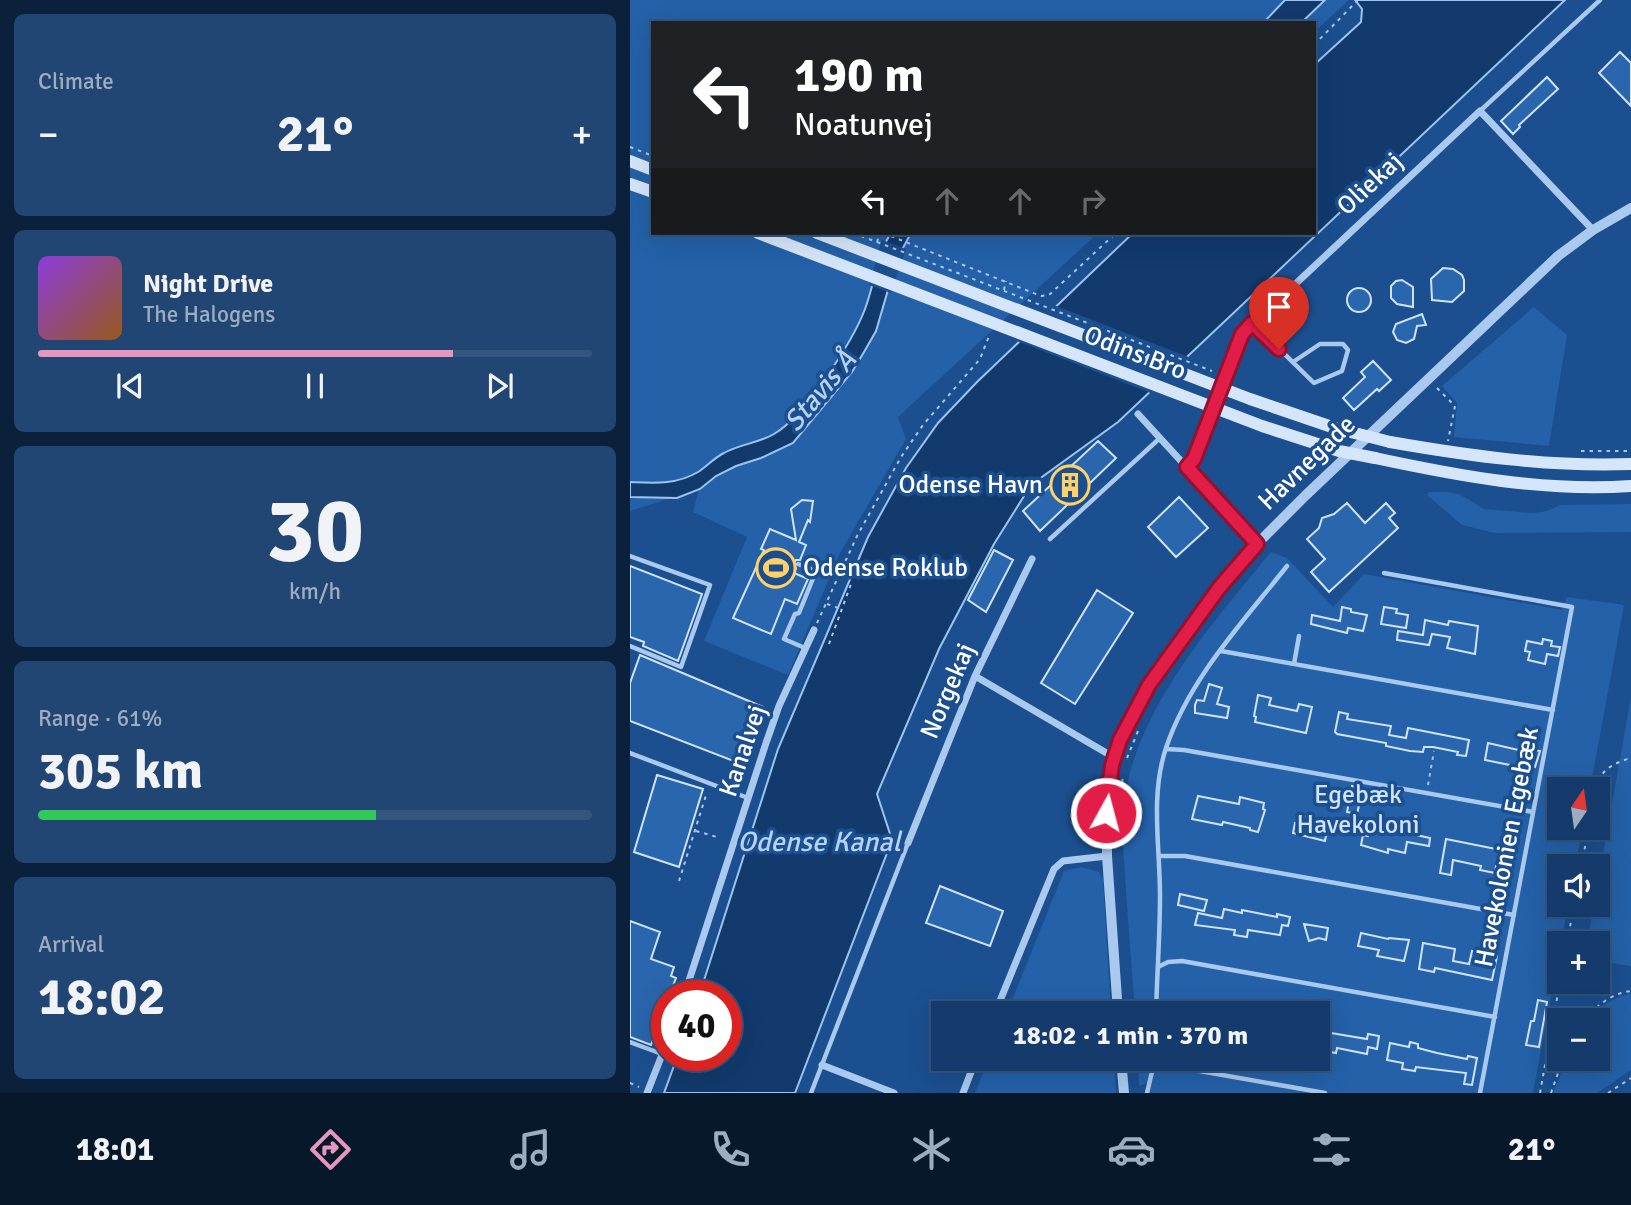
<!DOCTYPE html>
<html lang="en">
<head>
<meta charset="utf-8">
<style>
	:root { --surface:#143b6b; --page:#214673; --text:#f1f3f6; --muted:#9dadc1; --line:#33557e; --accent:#e797bd }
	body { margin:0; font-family:Signika,sans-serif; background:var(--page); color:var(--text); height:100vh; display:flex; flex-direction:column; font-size:26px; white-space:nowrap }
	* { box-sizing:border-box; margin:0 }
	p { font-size:23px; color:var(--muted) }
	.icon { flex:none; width:38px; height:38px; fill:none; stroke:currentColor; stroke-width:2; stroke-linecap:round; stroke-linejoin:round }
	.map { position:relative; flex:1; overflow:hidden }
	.panel { display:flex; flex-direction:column; gap:14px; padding:14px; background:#0b203b; width:630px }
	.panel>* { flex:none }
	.top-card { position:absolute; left:21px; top:21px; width:665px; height:214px; border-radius:0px; box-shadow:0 7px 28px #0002,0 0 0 2px var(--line); background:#202124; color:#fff; overflow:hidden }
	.needle { width:46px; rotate:13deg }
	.buttons { position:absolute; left:917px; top:777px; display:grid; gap:14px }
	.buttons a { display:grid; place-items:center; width:63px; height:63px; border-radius:0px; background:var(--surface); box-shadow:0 7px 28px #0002,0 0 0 2px var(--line); font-size:35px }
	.speed { position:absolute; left:21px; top:980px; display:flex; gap:14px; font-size:35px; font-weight:700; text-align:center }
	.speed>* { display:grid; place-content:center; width:91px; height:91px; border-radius:50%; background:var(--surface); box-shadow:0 7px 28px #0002,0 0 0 2px var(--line); line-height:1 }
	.speed .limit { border:10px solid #d22; background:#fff; color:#111 }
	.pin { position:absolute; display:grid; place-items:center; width:60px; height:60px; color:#fff; margin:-72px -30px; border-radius:50% 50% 50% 0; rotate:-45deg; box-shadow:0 0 7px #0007 }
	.pin .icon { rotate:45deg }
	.me { position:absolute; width:77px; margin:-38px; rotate:7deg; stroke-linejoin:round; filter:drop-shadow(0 0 5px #0008) }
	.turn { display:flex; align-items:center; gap:24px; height:147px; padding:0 28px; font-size:32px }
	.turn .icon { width:91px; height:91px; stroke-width:2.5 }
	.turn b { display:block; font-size:49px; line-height:60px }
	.lanes { display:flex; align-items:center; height:66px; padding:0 28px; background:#0003; justify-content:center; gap:35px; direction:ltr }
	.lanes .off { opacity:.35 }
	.big { font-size:52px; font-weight:700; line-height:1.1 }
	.panel .widget { flex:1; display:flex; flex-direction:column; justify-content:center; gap:10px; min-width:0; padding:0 24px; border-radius:10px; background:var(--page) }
	.panel .dial { align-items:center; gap:0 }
	.dial b { font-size:91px; line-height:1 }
	.song { display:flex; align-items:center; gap:21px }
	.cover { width:84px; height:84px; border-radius:10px; background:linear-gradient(135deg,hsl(270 70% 55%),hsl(30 70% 35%)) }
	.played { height:7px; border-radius:4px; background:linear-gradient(90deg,var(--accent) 75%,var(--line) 75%) }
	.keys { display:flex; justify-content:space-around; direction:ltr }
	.heat { display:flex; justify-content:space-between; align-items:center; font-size:38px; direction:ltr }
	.charge { height:10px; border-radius:5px; background:linear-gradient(90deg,#34c759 61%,var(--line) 0) }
	.trip { position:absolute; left:301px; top:1001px; width:399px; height:70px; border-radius:0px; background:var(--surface); box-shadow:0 7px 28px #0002,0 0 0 2px var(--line); font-weight:700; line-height:70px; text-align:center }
	.tabs { display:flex; height:112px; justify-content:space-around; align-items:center; background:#08182b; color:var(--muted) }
	.tabs .icon { width:49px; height:49px }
	.tabs .active { color:var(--accent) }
	.tabs b { font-size:32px; color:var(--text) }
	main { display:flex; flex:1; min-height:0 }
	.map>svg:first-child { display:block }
	.green { fill:#2461a8 }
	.water { fill:#123a6d; stroke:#9cc4f0; stroke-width:2 }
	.pier { fill:#1b4f8f }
	.building { fill:#2a66ad; stroke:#cfe3fa; stroke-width:2 }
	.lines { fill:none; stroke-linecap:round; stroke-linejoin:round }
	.path { stroke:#a9c9ee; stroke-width:2; stroke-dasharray:3.5 5; stroke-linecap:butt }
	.service { stroke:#a9c9ee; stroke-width:4.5 }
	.minor { stroke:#a9c9ee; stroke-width:7 }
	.tertiary { stroke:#a9c9ee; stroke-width:10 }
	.secondary { stroke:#d6e6fa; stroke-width:12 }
	.path-bridge { stroke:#a9c9ee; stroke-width:2; stroke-dasharray:3.5 5; stroke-linecap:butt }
	.secondary-bridge { stroke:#d6e6fa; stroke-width:12 }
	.route-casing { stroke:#92132f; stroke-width:18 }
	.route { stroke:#e11d48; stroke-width:12 }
	.labels { text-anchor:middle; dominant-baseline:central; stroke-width:7; stroke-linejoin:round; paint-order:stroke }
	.street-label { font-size:26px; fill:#fff; stroke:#1b4f8f }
	.poi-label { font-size:26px; fill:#fff; stroke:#1b4f8f; text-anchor:end }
	.park-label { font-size:26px; fill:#cfe3fa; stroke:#1b4f8f }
	.water-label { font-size:28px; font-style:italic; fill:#b5d3f5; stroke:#1b4f8f }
</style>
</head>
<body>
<main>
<section class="panel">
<div class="widget"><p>Climate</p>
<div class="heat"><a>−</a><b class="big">21°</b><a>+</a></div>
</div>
<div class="widget">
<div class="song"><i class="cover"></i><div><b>Night Drive</b><p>The Halogens</p></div></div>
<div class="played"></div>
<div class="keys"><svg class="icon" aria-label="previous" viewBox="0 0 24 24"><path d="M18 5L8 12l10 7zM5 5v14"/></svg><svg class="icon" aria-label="pause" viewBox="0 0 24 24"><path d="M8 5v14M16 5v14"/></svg><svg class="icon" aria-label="next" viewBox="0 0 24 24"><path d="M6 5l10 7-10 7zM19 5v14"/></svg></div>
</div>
<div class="widget dial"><b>30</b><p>km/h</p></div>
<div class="widget"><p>Range · 61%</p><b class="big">305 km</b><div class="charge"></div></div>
<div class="widget"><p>Arrival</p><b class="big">18:02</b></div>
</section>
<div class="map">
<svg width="1001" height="1093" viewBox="0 0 1001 1093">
	<rect width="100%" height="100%" fill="#1b4f8f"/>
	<path class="green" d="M0,0H719L684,32V23H23V233H468L268,417L276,439L210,553L158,675L74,641L117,537L63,512L69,489L0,511Z
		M904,307L937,335L919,446L824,437L827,403L812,386Z
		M799,492H817L829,494L854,509L903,513L917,511L931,505L1001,504V532L865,533L832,525L797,495Z
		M641,552L657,558L703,607L734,574L932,610L937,597L994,605L960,789H929V828H953L945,866H929V905H938L931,943H929V954L903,1093H519L518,1083L509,1086L508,1059H688V1013H505C502,973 499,932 496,891C494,858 490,823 496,790C513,701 585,620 641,552Z
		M1001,697V966L968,961V943H957L964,905H968V882Z
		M451,867L469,872L473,880L481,1013H377L434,871Z
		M1001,993V1070L967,1093H923L937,1059H968V1020H957C969,1006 984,998 1001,993Z
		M359,1059H484L486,1093H345Z"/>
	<path class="water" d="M655,0H695L671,23H633Z
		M725,0H935L488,422L401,485L364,544L309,649L247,794L262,840L165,1093H34L48,1055H96V996H69L148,749L238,537L276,468L308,423L347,382L503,233H684V65L731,22L732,9Z
		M261,233H281L267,259L246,331L234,352L222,372L163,443L131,458L106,466L86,476L70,489L47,498L0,497V482C24,483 46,485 68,472C77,466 84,458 94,453C110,444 129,443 144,434C174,417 223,341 235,309C245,283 246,256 261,233Z"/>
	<path class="pier" d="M252,240L276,249L261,293L239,285Z
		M421,304L561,358L523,394L384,340Z"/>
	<path class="building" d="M990,52L1001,63V106L969,73Z
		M917,77L928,89L889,125L890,127L883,134L871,121Z
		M813,268L823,269L832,275L834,280V291L822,302L802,300L801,279Z
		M772,280L783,287V307L767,304L761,298V286L766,281Z
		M717 300a12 12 0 1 1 24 0a12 12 0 1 1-24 0Z
		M792,314L796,325L787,326L784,339L776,343L767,340L763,332L766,324Z
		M743,361L761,380L749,391L747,389L724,410L713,398L735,377L731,372Z
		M468,441L486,458L410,531L393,511Z
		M549,497L578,528L546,557L518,527Z
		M172,500L183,501L180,522L178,520L169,542L176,545L170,560H166L163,564L166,568L164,573L178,579L167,604L155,599L141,634L103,618L134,550L131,549L140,529L166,540L161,509Z
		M717,503L735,523L756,503L765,513L759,518L768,528L699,592L681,572L695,559L677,539L689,528L692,518L704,514Z
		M364,550L383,560L356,612L338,600Z
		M0,566L72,594L48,661L13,646L14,642L0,637Z
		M467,590L503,613L445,704L411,683Z
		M712,607L721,609V612L737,615L733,631L718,628L717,633L681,624L682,615L710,621Z
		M754,607L767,609L766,613L778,615L776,628L751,624Z
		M795,620L818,625L819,621L848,626L845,654L817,648L820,637L802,634L799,645L767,640L768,631L793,635Z
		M913,639L922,641L921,646L930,647L928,656L917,654L915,664L898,660L900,652L895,651L897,641L912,644Z
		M10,655L133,707L114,765L0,721V683Z
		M579,684L592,688L587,704L599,707L597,718L565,713V705L567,700L574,701Z
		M628,695L641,698L639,705L667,711L669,704L682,707L676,733L625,722L626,717L624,716Z
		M709,712L718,714L717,719L761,726L759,735L776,738L778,728L839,740L836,756L827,755L828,752L803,747H794L793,752L780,751L756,746V743L707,734L705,732Z
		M858,743L897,752L898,749L910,751L905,767L886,763L885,766L855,760Z
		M27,775L73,789L49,867L4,852Z
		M722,786L733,788L727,814L717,812Z
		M568,796L609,804L610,797L634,803L633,809L635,810L628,832L620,830V828L593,822L592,825L562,819Z
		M673,816L684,817L683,827L697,830L695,841L663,833L665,823L671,825Z
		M741,823L760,827L759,829L800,838L799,846L777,842L775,853L758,849V853L731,845L733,835L738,836Z
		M816,839L886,853L882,869L866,866L865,873L850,870L851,866L823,860L821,875L810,873Z
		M310,886L373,911L360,946L296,923Z
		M550,894L577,900L574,911L548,905Z
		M594,909L612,913V910L647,917V914L660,917L658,926L652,925L650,935L618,930L617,937L604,935L605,930L565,925L568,913L592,918Z
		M0,921L30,932L21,959L44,967L41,976L46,978L39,996H37V1003L21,1045L0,1037Z
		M674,924L698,928L696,940L689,938L679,941Z
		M731,933L758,939L759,938L779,940L774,961L747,956L749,950L728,946Z
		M793,943L825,949L823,961L839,964L842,951L867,956L862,980L805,968L804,972L789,969Z
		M908,1000L917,1002L909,1047L896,1045L901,1021H904Z
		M701,1033L737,1039L738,1034L749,1036L747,1049L738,1047L737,1054L707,1048L706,1053L695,1051Z
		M780,1042L788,1044V1048L807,1053L837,1059L838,1056L847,1058L842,1085L834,1084L836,1073L786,1067L785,1071L772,1069L773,1063L757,1060L760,1043L779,1047Z"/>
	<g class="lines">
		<path class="path" d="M684,45L728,0
			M0,147L23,156
			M223,233L247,242L250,233
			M253,233L411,296L419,295L486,233
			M374,290L376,281
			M807,388L825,406L818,441
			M951,451H1001
			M197,604L211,609
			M187,623L227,536L271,457L293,425L350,359L359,336
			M199,644L221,584
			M497,758L508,731
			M798,785L804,751
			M966,789C969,770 984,763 1001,758
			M489,799L493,777
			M66,831L87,837
			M951,866L959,828
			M49,881L77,792
			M937,943L944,905
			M955,1020C966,1006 982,993 1001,991
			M0,1083L9,1087
			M910,1093L930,982
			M921,1093L933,1059
			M978,1093L1001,1078"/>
		<path class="service" d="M850,111L970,0
			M623,323L684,383L712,371L718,350L713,344H690L663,362
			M420,539L530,438
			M0,556L80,585L51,667L0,646
			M168,564L186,571L169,613L165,614L154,639L175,648
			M754,573L942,607L850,1093
			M591,651L923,710
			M664,664L669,636
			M536,749L554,750L903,812
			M0,753L118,798
			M529,856H555L884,915
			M528,967L538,962L552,961L865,1017
			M526,1013C527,974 530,935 530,896C530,846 520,796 536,748C559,679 613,622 657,566
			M0,1042L32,1054
			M524,1063L695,1093
			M181,1093L278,843
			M517,1093L525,1059"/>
		<path class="minor" d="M508,414L627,544
			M557,467L564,459L612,334L850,111L963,230
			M345,676L485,758
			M278,843L345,676L402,559
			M54,996L136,743L149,706L184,630
			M365,1013L424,869L433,861L477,856
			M192,1065L264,1093
			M17,1093L37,1042
			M333,1093L346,1059"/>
		<path class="tertiary" d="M488,1013L477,856V791L490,740L519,685L589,588L627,544L676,495L928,256L963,230L1001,208
			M491,1059L494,1093"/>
		<path class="secondary" d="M0,161L23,170
			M0,184L23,192
			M760,442C840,456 919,467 1001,464
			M745,458C829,476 914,492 1001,486"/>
		<path class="path-bridge" d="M247,242L582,371"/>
		<path class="secondary-bridge" d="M128,233L632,426L709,451L745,458
			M187,233L620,399L705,428L760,442"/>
	</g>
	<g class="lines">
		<g class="route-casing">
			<path id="route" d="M476,813L482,765L490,740L519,685L589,588L627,544L557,467L564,459L612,334L622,323L649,349"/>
		</g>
		<use href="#route" class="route"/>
	</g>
	<defs>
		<g id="building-ring" transform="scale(2.0125)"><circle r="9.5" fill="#1b4f8f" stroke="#ffd166" stroke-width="1.5"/><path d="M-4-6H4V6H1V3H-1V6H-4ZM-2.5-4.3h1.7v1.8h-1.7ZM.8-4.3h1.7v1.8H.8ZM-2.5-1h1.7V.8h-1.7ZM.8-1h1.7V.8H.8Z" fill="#ffd166"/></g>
		<g id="stadium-ring" transform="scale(2.0125)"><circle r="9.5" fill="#1b4f8f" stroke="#ffd166" stroke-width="1.5"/><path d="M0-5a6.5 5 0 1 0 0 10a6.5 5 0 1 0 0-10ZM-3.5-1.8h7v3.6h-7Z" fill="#ffd166"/></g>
	</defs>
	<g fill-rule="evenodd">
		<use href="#building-ring" x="440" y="485"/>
		<use href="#stadium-ring" x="146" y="568"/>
	</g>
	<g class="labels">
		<g class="street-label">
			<text transform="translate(740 184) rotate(-43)">Oliekaj</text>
			<text transform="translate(505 353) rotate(21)">Odins Bro</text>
			<text transform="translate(677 463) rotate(-44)">Havnegade</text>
			<text transform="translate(318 691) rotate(-67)">Norgekaj</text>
			<text transform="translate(113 751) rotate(-71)">Kanalvej</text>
			<text transform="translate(877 847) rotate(-79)">Havekolonien Egebæk</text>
		</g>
		<g class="poi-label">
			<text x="413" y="485">Odense Havn</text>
			<text x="173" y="568" text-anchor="start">Odense Roklub</text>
		</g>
		<g class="park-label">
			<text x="728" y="795">Egebæk<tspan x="728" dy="30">Havekoloni</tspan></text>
		</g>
		<g class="water-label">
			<text transform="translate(190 391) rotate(-50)">Stavis Å</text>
			<text x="189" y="842">Odense Kanal</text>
		</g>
	</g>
</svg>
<div class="buttons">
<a><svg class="needle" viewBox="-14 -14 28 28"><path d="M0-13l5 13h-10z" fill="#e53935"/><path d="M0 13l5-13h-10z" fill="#9dadc1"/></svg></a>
<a><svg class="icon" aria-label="sound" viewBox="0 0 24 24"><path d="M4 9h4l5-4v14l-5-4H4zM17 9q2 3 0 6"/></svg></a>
<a>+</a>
<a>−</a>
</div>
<div class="speed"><div class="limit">40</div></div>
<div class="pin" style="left:649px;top:349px;background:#d93025"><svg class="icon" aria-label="arrive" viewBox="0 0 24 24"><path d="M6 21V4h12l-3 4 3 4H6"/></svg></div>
<svg class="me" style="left:476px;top:813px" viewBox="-20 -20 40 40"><circle r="17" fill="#e11d48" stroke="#fff" stroke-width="3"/><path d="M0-11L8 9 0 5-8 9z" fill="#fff"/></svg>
<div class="trip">18:02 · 1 min · 370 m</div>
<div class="top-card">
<div class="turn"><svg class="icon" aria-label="left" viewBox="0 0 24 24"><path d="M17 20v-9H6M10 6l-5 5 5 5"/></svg><div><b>190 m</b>Noatunvej</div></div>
<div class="lanes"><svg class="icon" aria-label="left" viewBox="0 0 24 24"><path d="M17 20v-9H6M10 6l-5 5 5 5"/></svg><svg class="icon off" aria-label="ahead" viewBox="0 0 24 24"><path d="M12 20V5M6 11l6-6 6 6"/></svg><svg class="icon off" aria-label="ahead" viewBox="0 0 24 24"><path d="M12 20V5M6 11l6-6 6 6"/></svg><svg class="icon off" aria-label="right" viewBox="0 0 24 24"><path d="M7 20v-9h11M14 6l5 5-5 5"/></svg></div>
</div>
</div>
</main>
<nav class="tabs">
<b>18:01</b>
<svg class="icon active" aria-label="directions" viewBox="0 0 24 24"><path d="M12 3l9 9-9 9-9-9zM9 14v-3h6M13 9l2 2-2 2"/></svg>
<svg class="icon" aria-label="music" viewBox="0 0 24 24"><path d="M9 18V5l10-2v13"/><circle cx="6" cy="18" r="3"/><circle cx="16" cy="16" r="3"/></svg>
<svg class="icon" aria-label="phone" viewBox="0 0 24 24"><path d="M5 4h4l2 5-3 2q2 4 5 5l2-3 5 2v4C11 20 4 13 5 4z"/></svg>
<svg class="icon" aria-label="climate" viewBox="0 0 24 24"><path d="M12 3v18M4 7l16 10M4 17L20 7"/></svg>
<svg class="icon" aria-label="car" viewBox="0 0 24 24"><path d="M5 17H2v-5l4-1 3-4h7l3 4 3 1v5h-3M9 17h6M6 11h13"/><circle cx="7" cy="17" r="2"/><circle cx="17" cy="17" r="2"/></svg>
<svg class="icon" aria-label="filters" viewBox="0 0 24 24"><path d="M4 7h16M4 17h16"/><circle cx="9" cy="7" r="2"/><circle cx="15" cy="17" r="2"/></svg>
<b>21°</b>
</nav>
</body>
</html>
